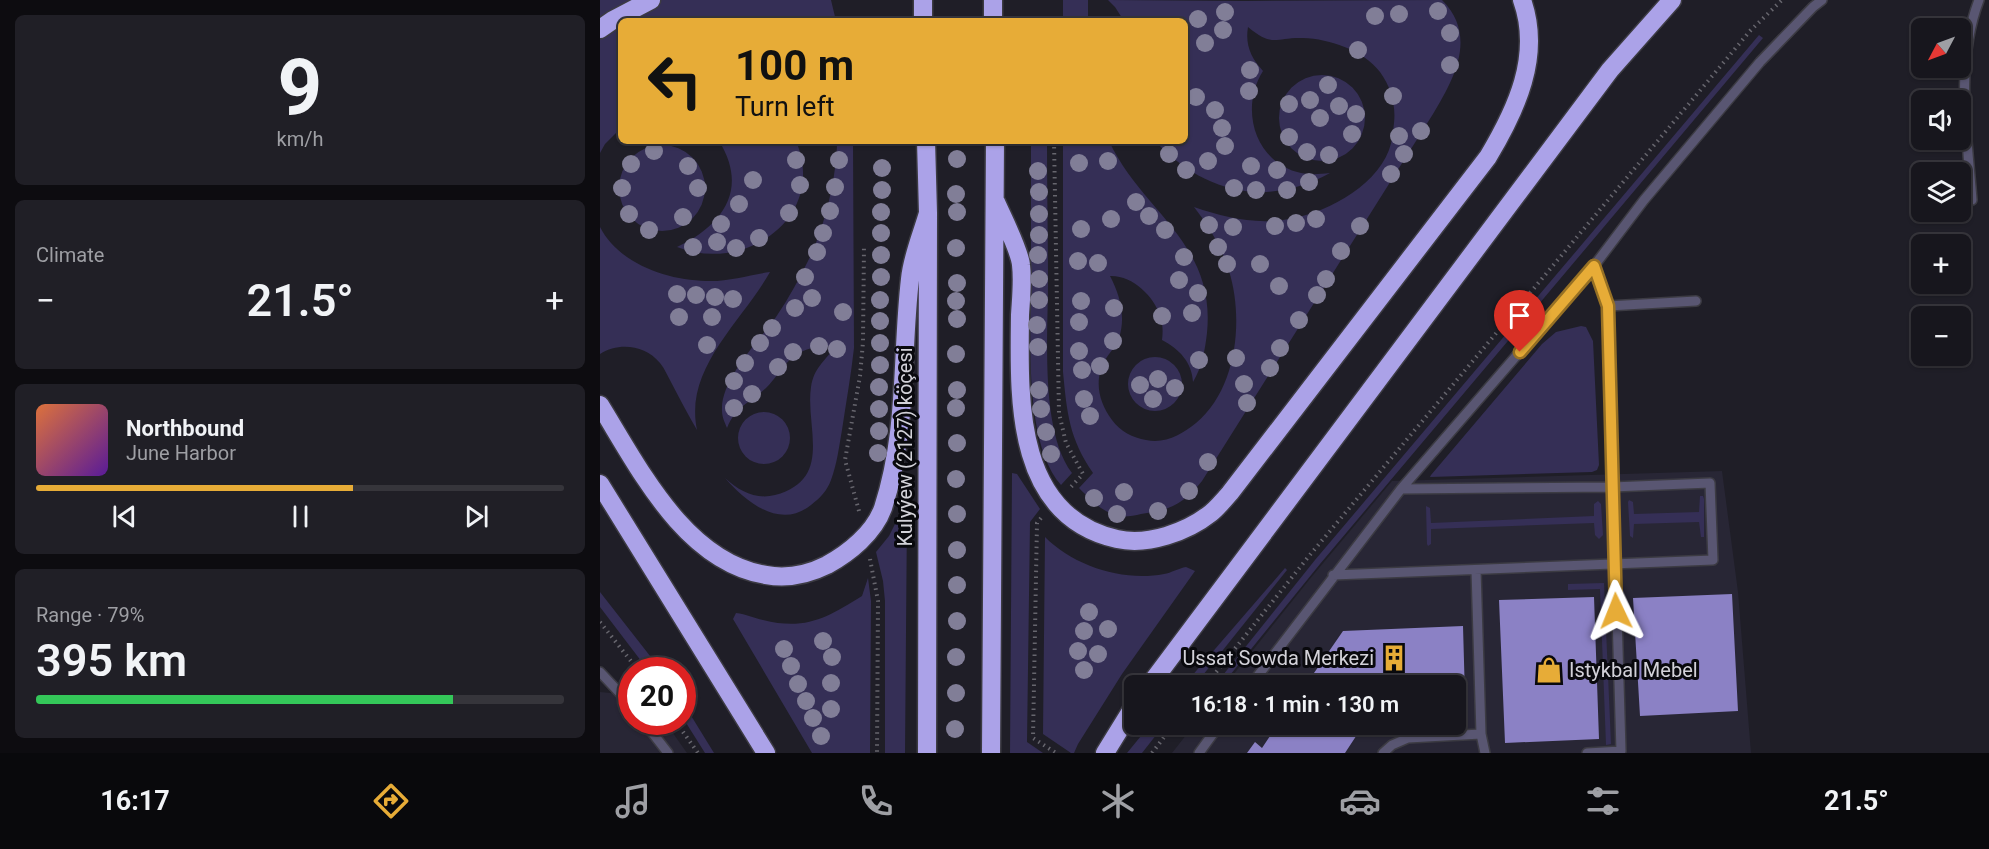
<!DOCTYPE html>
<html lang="en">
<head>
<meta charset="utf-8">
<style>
	:root { --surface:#17161d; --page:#201f26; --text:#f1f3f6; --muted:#9e9fa4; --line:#36353b; --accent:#e7ac37 }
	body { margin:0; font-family:Roboto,sans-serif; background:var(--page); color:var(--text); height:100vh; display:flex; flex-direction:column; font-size:22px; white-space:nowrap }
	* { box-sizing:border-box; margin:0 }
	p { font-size:20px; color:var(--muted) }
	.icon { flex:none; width:33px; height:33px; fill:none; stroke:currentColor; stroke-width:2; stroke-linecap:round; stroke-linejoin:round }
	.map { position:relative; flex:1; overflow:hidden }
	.sheet { display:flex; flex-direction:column; gap:15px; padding:15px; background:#0d0c10; width:600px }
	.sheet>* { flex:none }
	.hud { position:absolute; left:18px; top:18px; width:570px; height:126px; border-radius:9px; box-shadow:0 2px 4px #0004,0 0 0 2px var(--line); background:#e7ac37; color:#111; overflow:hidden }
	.needle { width:39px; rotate:229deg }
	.buttons { position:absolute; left:1311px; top:18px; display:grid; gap:12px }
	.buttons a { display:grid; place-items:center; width:60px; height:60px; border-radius:9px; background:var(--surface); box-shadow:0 2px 4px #0004,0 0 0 2px var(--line); font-size:30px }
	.speed { position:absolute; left:18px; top:657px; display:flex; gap:12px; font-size:30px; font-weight:700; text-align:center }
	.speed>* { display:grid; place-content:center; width:78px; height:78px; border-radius:50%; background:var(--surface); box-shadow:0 2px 4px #0004,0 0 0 2px var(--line); line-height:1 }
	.speed .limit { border:9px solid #d22; background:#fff; color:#111 }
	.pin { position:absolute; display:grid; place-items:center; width:51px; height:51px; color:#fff; margin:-62px -26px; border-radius:50% 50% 50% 0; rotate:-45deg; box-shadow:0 0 6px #0007 }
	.pin .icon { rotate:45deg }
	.me { position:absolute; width:66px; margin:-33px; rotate:358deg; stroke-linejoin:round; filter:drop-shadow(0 0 4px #0008) }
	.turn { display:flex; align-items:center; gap:21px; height:126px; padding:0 18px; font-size:27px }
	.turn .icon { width:78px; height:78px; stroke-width:2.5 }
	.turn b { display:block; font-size:42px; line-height:51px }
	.big { font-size:45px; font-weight:600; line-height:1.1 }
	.sheet .tile { flex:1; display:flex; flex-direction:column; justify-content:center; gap:9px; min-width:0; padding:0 21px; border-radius:9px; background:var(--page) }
	.sheet .dial { align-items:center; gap:0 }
	.dial b { font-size:78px; line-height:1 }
	.song { display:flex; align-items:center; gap:18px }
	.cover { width:72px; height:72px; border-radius:9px; background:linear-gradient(135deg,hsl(20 70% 55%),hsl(270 70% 35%)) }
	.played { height:6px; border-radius:3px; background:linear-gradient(90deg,var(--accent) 60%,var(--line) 60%) }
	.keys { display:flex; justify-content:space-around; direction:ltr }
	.heat { display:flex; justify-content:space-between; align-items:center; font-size:33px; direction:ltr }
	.charge { height:9px; border-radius:4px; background:linear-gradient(90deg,#34c759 79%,var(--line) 0) }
	.trip { position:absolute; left:524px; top:675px; width:342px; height:60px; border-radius:9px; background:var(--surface); box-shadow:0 2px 4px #0004,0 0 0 2px var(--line); font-weight:600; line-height:60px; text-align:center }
	.tabs { display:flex; height:96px; justify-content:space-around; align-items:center; background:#09090c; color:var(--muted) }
	.tabs .icon { width:42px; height:42px }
	.tabs .on { color:var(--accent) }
	.tabs b { font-size:27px; color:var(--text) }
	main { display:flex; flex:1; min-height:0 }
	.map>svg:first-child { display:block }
	.built { fill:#282635 }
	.green { fill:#352f56 }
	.building { fill:#8b81c5 }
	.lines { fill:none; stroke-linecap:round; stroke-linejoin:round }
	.lane-casing { stroke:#3c3b43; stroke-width:12 }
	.highway-casing { stroke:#3c3b43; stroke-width:21 }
	.path { stroke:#67666e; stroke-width:4; stroke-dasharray:1.5 4.5; stroke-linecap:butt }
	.lane { stroke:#595672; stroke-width:9 }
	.highway { stroke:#aba2e8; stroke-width:18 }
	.tree { fill:#817e97 }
	.route-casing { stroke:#967024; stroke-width:15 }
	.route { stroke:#e7ac37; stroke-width:10 }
	.labels { text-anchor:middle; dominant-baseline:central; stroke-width:6; stroke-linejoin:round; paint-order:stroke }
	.street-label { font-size:20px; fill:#d3d2d9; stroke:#09090d }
	.poi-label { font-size:20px; fill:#d3d2d9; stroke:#09090d; text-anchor:end }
</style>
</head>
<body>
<main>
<section class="sheet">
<div class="tile dial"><b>9</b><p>km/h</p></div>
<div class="tile"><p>Climate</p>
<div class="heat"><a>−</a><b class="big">21.5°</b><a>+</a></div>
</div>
<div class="tile">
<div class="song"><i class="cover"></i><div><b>Northbound</b><p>June Harbor</p></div></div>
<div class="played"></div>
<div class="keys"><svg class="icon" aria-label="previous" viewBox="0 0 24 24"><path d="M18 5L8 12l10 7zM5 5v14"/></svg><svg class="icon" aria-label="pause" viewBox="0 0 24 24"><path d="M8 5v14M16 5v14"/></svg><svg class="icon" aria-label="next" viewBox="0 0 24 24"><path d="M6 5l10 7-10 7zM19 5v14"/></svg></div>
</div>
<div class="tile"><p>Range · 79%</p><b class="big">395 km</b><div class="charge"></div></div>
</section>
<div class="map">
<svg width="1389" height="753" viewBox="0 0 1389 753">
	<rect width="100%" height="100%" fill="#1f1e27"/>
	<path class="built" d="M1122,471L1138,592L1151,753H572L594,725L855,724V686L625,685L709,580L792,481Z
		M0,692L31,695L32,722H65L87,753H0Z"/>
	<path class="green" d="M0,0H231L236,21H21V128L5,144L0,153Z
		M463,0H488V21H463Z
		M508,0L645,1L842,0C878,36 854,79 833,114L602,481C584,504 570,510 541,514C534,516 525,517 518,516C502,512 490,499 479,488L493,473C469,438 467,413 463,372V141H509C542,212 616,242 607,333C605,350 602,367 593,382C592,362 579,349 562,340C563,332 563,324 560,316C554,296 532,275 510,276C520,295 526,317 519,338C517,345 511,351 507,357C493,378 498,401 512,420C520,431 533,438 546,440C566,444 582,434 596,423C637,389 644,319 629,271C622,248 609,226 594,207C623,217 652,224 683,220C722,215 774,189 789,150C792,142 793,132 794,123C796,105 791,87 780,72C763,50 730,39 703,38C675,37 673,48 648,27C645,45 651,58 663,71C639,109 655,163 701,173C711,175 720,174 730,173C666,208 604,193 555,141H585V21H524L515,7Z
		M1159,35L1163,38L720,564L622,685H615L715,560Z
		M679 118a43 43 0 1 1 86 0a43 43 0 1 1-86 0Z
		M119,141H196C228,217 145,274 77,247C123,225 149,189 119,141Z
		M237,141H253L254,348C251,375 246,403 242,430C239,447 237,464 231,480C227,491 220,498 211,505C180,530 146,502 125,478C139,491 156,500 175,495C234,479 205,427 211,387C214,368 224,362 234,348C228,345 223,346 216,347C187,353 184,370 166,388C150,403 136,406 127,428C125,423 122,417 122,411C120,380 159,341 176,317C189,298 200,277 210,257C225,226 237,175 237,141Z
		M431,141H447C447,189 448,236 448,284C448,335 440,431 472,473L461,485C423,442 431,334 431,279C431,233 431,187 431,141Z
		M19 188a43 43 0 1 1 86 0a43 43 0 1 1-86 0Z
		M0,227C19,264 67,280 106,281C128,282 149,275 170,272C142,322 84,368 97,430C88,415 80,399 72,384C68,377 65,369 60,363C45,345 19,342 0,354Z
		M981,326L986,327L993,341L999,465L997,470L992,472L830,477L831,475L942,344L956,332Z
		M528 384a27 27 0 1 1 54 0a27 27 0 1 1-54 0Z
		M138 438a26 26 0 1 1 52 0a26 26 0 1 1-52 0Z
		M412,473L417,474L440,509L430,522L427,742L443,753H410Z
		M1100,496H1103L1104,499V537H1101L1099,522L1034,524L1033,538L1030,536L1028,502L1029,500L1033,502L1034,514L1099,512Z
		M998,501L1001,504L1003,535L999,539L995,535L994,523L831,529V544L828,546L827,544L826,506L830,508L831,523L994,516V504Z
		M305,509L307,512L305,753H285V601L283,581L276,552L289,536L301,512Z
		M445,537C474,566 523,582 564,574C571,573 579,568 586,567L595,571L522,674L478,744L474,753H471L443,734Z
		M685,568L687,570L595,685H584Z
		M268,578L271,601L270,753H212L133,619L136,613C146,614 154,618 163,620C206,631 228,617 262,596Z
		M1004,583L1011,744L1006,745L1000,589L968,590V584Z
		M0,592L61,670H48L0,607Z
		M82,701L114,753H105L83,718Z
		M550,725H564L542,753H527Z"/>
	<path class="building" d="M1132,594L1138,711L1040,716L1033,598Z
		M994,597L999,739L905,743L899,600Z
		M863,626L865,697L855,698V686H705L743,631Z
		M678,724H764L745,753H647L655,742L662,748Z"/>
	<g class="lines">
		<g class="lane-casing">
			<path id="lane" d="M1372,200C1367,134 1355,63 1379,0
				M1008,306L1096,301
				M733,575L1113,560L1110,483L1012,487L801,489
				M0,672L32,706
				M650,686L801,489L994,266L1044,200L1160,62L1213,7L1222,0
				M44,722L68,753
				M881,734L885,753
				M599,753L620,724
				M783,753L792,745L808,738L881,734L876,570
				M987,753L1021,751L1008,306L994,266"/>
		</g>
		<g class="highway-casing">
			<path id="highway" d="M323,0V21
				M393,0V21
				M0,29L13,20L51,0
				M326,141L328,213L327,753
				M396,202C402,216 420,251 421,265C423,281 421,298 420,315C419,398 414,516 517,539C548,546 587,532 611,513C618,507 624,500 630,493L888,157C916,110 942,56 922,0
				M0,405C39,468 85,562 166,575C188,579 207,575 227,565C249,553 274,533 283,508C308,431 301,357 310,279C312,257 322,234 328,213
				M0,484L166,753
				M549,686L1010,70L1072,0
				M391,753L395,141
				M505,753L534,706"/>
		</g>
		<path class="path" d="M454,141L459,413L466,443L483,474L469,489
			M259,511L245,460L260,376L263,342L264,245
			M441,518L437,523L433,738L456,753
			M270,559L278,601L277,753
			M0,622L38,670
			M605,686L709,556L1150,31L1182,0
			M76,722L98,753
			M552,753L574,724"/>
		<use href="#lane" class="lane"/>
		<use href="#highway" class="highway"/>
	</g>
	<g class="tree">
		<circle cx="838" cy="11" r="9"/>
		<circle cx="625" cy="12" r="9"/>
		<circle cx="799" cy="14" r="9"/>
		<circle cx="775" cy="16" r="9"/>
		<circle cx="598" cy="19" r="9"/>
		<circle cx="623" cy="30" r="9"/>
		<circle cx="850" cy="33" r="9"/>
		<circle cx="605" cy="43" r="9"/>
		<circle cx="758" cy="50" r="9"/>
		<circle cx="850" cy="65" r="9"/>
		<circle cx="650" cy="70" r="9"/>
		<circle cx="728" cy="85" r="9"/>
		<circle cx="649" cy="91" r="9"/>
		<circle cx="793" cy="96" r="9"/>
		<circle cx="596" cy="97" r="9"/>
		<circle cx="710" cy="100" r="9"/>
		<circle cx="689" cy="104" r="9"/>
		<circle cx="739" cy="106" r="9"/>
		<circle cx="615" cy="110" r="9"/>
		<circle cx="756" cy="114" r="9"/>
		<circle cx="720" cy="118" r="9"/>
		<circle cx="622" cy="128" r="9"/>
		<circle cx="821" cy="131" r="9"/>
		<circle cx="752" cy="134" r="9"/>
		<circle cx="799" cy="136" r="9"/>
		<circle cx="689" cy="137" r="9"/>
		<circle cx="625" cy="146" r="9"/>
		<circle cx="54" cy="151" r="9"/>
		<circle cx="707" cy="152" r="9"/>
		<circle cx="569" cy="154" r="9"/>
		<circle cx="804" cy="154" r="9"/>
		<circle cx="729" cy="155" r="9"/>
		<circle cx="357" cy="159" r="9"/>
		<circle cx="196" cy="160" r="9"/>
		<circle cx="239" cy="160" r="9"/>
		<circle cx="508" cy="161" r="9"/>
		<circle cx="608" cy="161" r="9"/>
		<circle cx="479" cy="163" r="9"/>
		<circle cx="31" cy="164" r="9"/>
		<circle cx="88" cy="166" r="9"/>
		<circle cx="651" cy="166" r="9"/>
		<circle cx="282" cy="168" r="9"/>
		<circle cx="586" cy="170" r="9"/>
		<circle cx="677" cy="170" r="9"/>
		<circle cx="438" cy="171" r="9"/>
		<circle cx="791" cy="174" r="9"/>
		<circle cx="153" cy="180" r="9"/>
		<circle cx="709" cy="182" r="9"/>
		<circle cx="200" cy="185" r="9"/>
		<circle cx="235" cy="187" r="9"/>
		<circle cx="22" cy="188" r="9"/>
		<circle cx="98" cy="188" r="9"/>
		<circle cx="634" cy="188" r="9"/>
		<circle cx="282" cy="190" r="9"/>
		<circle cx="656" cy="190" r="9"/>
		<circle cx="687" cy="190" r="9"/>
		<circle cx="439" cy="192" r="9"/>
		<circle cx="356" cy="194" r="9"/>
		<circle cx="536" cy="202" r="9"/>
		<circle cx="139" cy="204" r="9"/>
		<circle cx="230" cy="211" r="9"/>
		<circle cx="281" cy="212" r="9"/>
		<circle cx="357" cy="212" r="9"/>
		<circle cx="189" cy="213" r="9"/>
		<circle cx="29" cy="214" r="9"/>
		<circle cx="439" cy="214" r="9"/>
		<circle cx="549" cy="216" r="9"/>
		<circle cx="83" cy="217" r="9"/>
		<circle cx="511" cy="219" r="9"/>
		<circle cx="716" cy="219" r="9"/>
		<circle cx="696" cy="223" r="9"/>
		<circle cx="121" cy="224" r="9"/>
		<circle cx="609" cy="225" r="9"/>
		<circle cx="675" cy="226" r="9"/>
		<circle cx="760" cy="226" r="9"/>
		<circle cx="633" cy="227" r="9"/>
		<circle cx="481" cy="229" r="9"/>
		<circle cx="49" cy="230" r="9"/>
		<circle cx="565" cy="230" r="9"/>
		<circle cx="223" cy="233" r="9"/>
		<circle cx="281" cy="233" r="9"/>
		<circle cx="439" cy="235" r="9"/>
		<circle cx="159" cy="238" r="9"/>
		<circle cx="117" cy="242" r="9"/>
		<circle cx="93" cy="247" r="9"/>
		<circle cx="618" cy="247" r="9"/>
		<circle cx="136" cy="248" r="9"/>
		<circle cx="356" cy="248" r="9"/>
		<circle cx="741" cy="251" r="9"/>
		<circle cx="217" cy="252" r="9"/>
		<circle cx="281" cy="255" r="9"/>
		<circle cx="438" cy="255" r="9"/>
		<circle cx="584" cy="257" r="9"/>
		<circle cx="478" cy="261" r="9"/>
		<circle cx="498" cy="263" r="9"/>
		<circle cx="627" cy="264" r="9"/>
		<circle cx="660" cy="264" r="9"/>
		<circle cx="205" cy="277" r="9"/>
		<circle cx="281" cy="277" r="9"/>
		<circle cx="439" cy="279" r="9"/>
		<circle cx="726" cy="279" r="9"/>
		<circle cx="579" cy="280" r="9"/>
		<circle cx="357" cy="283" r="9"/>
		<circle cx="679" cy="286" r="9"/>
		<circle cx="598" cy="293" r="9"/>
		<circle cx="77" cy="294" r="9"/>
		<circle cx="96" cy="295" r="9"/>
		<circle cx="717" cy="295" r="9"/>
		<circle cx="115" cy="297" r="9"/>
		<circle cx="212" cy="298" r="9"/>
		<circle cx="133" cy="299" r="9"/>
		<circle cx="280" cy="300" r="9"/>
		<circle cx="439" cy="300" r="9"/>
		<circle cx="356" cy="301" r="9"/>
		<circle cx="481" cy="301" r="9"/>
		<circle cx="195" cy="308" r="9"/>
		<circle cx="514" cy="308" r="9"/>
		<circle cx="243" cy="312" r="9"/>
		<circle cx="592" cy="313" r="9"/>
		<circle cx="562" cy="316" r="9"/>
		<circle cx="79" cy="317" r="9"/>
		<circle cx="112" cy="317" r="9"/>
		<circle cx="357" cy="319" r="9"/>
		<circle cx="699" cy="320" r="9"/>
		<circle cx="280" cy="321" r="9"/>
		<circle cx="479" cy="322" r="9"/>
		<circle cx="437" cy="325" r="9"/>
		<circle cx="172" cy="328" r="9"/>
		<circle cx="513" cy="341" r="9"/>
		<circle cx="160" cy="343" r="9"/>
		<circle cx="280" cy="343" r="9"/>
		<circle cx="107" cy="345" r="9"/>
		<circle cx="219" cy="346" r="9"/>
		<circle cx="438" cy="347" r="9"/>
		<circle cx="680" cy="348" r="9"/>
		<circle cx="237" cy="349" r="9"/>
		<circle cx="479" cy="351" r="9"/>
		<circle cx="193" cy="352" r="9"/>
		<circle cx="356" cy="354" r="9"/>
		<circle cx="636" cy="358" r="9"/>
		<circle cx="599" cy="360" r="9"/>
		<circle cx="145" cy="363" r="9"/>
		<circle cx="280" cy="365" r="9"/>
		<circle cx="500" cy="366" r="9"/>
		<circle cx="178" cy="367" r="9"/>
		<circle cx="670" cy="368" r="9"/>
		<circle cx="482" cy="370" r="9"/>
		<circle cx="558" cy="379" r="9"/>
		<circle cx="134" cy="381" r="9"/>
		<circle cx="644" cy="384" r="9"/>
		<circle cx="540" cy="385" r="9"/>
		<circle cx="279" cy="387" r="9"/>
		<circle cx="575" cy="388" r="9"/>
		<circle cx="357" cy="390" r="9"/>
		<circle cx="439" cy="390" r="9"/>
		<circle cx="152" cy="394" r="9"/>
		<circle cx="484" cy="399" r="9"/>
		<circle cx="553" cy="399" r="9"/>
		<circle cx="647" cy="403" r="9"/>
		<circle cx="134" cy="408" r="9"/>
		<circle cx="356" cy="408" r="9"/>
		<circle cx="279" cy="409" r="9"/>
		<circle cx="441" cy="409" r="9"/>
		<circle cx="490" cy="416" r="9"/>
		<circle cx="279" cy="431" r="9"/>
		<circle cx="446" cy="432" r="9"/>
		<circle cx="357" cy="443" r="9"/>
		<circle cx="278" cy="453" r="9"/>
		<circle cx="451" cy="454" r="9"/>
		<circle cx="608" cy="462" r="9"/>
		<circle cx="356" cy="479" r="9"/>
		<circle cx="589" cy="491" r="9"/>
		<circle cx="524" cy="492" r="9"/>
		<circle cx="494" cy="498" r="9"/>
		<circle cx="558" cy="511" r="9"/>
		<circle cx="357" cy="514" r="9"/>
		<circle cx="517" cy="514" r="9"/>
		<circle cx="357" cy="550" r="9"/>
		<circle cx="357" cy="585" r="9"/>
		<circle cx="489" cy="612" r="9"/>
		<circle cx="357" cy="621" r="9"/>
		<circle cx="508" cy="629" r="9"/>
		<circle cx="484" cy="631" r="9"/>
		<circle cx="223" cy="641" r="9"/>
		<circle cx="184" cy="649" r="9"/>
		<circle cx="478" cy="651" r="9"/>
		<circle cx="498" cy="654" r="9"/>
		<circle cx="232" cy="657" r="9"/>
		<circle cx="356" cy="657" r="9"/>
		<circle cx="191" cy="666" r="9"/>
		<circle cx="484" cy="670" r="9"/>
		<circle cx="231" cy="683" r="9"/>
		<circle cx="198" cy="684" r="9"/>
		<circle cx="356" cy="693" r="9"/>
		<circle cx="206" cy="701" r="9"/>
		<circle cx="231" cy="709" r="9"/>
		<circle cx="213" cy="718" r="9"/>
		<circle cx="355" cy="729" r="9"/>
		<circle cx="221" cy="736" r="9"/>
	</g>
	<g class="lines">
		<g class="route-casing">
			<path id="route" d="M920,352L994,266L1008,306L1016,611"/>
		</g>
		<use href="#route" class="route"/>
	</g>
	<defs>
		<g id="building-bare" transform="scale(2.07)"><path d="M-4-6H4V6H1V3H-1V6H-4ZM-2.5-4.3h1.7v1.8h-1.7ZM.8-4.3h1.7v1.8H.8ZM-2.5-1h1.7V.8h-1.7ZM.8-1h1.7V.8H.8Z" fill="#e7ac37" stroke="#09090d" stroke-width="2.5" paint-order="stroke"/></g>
		<g id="shop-bare" transform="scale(2.07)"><path d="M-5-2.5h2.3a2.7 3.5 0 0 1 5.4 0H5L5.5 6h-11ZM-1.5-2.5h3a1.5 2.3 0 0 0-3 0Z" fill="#e7ac37" stroke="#09090d" stroke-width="2.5" paint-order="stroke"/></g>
	</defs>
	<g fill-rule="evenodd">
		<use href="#building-bare" x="794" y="658"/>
		<use href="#shop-bare" x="949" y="670"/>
	</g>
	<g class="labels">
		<g class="street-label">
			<text transform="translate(305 447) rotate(-90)">Kulyýew (2127) köçesi</text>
		</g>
		<g class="poi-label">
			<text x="774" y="658">Ussat Sowda Merkezi</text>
			<text x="969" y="670" text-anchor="start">Istykbal Mebel</text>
		</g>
	</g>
</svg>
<div class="buttons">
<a><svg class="needle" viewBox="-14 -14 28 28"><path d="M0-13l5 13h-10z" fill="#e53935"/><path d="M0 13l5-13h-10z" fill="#9e9fa4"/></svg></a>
<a><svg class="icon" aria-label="sound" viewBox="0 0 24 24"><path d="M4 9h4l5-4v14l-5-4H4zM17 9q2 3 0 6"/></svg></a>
<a><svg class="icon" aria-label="layers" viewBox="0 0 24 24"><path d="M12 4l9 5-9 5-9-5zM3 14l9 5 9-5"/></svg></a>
<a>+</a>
<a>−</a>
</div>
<div class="speed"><div class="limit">20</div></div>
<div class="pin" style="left:920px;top:352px;background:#d93025"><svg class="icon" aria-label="arrive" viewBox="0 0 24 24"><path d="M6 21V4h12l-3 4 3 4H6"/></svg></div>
<svg class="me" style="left:1016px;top:611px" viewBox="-20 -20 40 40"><path d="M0-17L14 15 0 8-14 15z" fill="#e7ac37" stroke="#fff" stroke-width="4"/></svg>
<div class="trip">16:18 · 1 min · 130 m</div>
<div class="hud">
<div class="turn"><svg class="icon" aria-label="left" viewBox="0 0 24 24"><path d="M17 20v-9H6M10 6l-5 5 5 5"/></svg><div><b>100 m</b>Turn left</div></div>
</div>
</div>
</main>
<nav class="tabs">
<b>16:17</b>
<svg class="icon on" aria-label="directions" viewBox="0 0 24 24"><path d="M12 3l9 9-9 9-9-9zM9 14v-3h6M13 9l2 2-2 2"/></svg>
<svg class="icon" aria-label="music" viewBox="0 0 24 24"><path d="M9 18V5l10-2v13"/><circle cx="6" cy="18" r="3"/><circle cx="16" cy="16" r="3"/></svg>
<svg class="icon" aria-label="phone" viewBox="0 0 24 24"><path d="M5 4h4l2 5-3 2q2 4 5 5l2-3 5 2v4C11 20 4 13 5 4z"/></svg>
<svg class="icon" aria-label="climate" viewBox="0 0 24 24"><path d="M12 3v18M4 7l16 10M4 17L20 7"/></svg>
<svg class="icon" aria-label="car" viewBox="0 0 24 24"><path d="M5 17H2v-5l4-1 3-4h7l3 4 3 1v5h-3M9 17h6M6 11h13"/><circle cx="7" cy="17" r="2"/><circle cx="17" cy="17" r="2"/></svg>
<svg class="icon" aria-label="filters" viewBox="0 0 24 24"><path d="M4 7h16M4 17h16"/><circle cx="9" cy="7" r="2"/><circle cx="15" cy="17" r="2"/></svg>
<b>21.5°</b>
</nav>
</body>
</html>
